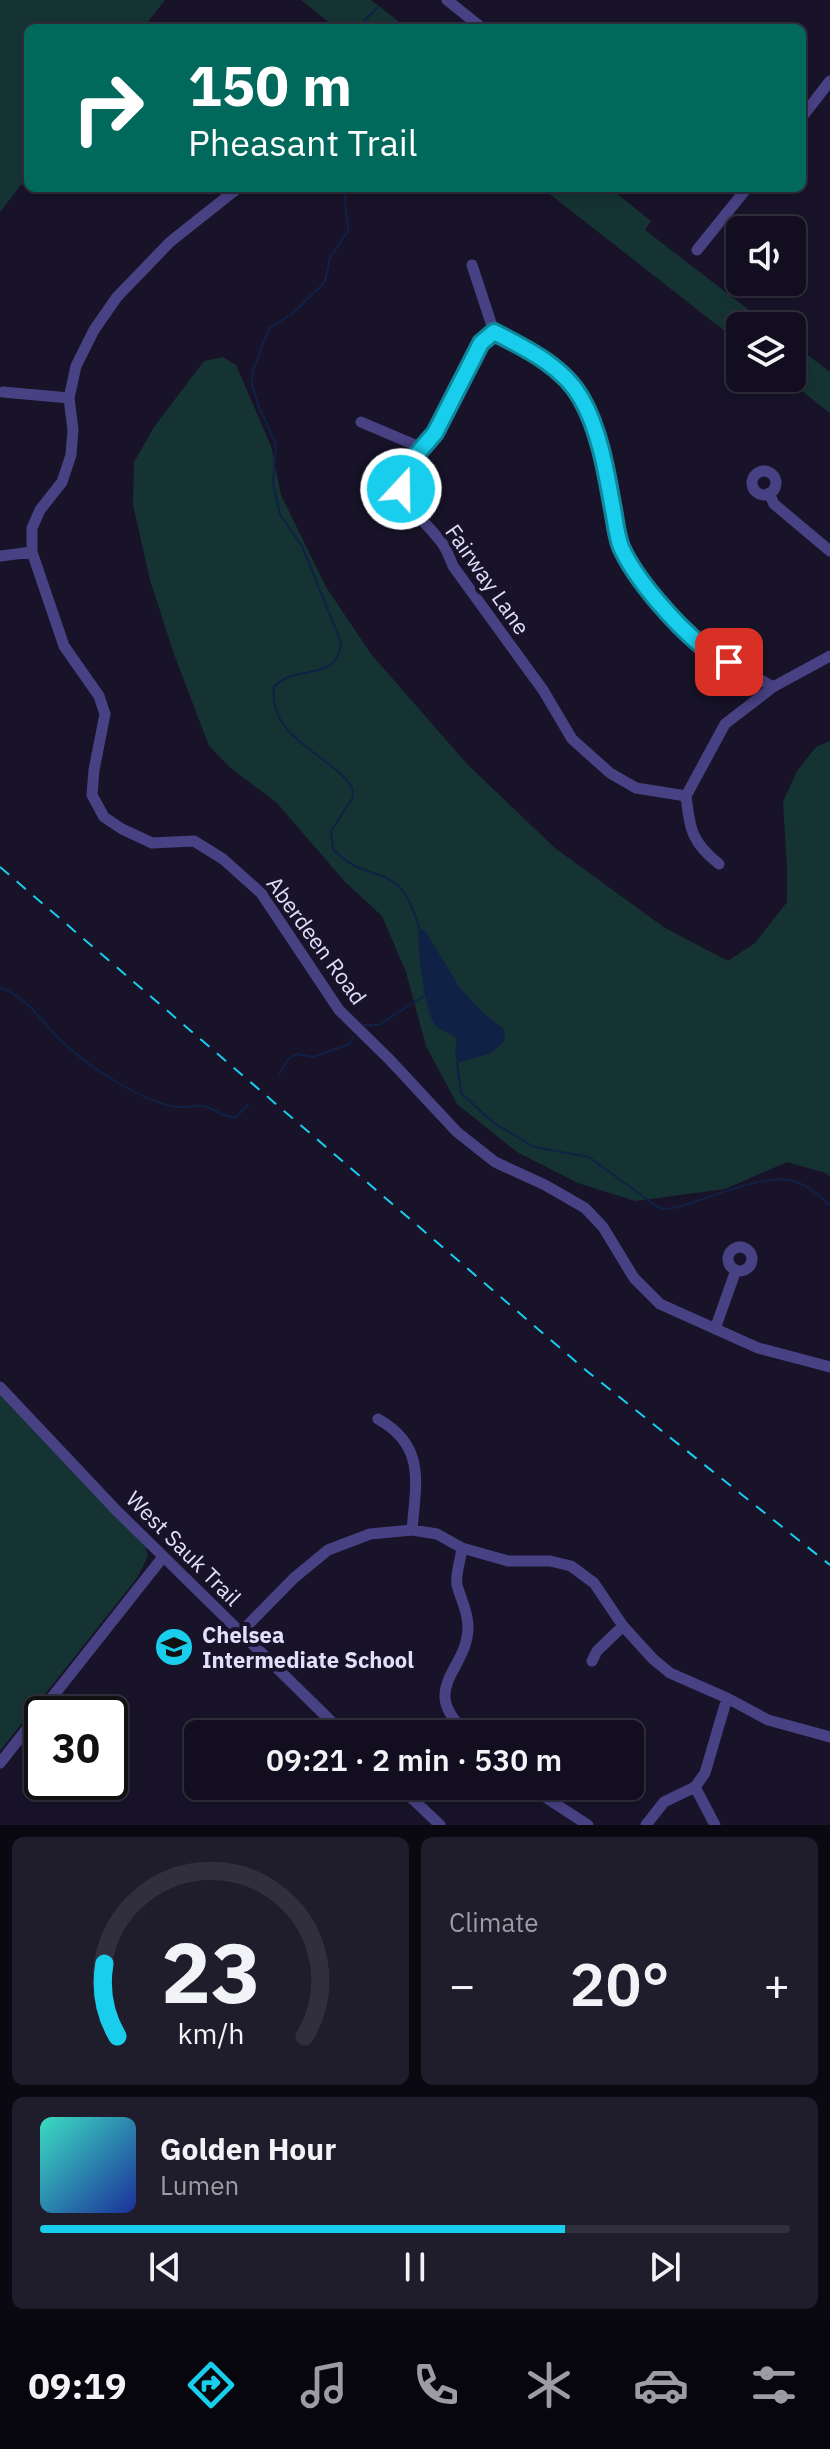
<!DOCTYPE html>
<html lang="en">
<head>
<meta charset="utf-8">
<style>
	:root { --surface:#120e1f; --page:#1f1c2c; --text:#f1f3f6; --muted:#9c9ca4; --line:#312e3d; --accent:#19ceed }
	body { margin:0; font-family:"IBM Plex Sans",sans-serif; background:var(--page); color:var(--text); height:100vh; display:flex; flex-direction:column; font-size:30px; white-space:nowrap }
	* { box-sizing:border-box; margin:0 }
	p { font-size:26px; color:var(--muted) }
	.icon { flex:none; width:44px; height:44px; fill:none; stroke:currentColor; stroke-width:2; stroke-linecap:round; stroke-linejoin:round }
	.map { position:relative; height:1825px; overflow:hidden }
	.drawer { display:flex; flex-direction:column; gap:12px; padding:12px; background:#0a0811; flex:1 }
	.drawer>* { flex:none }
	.top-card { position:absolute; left:24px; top:24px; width:782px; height:168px; border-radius:12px; box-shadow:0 4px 12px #0003,0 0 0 2px var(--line); background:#00695c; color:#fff; overflow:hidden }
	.tools { position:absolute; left:726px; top:216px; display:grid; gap:16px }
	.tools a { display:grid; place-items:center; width:80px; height:80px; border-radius:12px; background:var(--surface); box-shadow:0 4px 12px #0003,0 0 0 2px var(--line); font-size:40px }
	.speed { position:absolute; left:24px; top:1696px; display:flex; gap:16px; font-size:40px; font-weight:700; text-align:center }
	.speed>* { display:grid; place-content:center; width:104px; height:104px; border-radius:50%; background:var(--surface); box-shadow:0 4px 12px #0003,0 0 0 2px var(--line); line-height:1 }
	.speed .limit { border:4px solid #111; border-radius:12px; background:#fff; color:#111 }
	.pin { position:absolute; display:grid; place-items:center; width:68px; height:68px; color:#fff; margin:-34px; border-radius:16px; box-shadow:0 4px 12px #0006 }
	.me { position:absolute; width:88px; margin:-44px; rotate:21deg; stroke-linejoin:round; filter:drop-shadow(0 0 6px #0008) }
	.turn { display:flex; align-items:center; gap:28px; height:168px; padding:0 32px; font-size:36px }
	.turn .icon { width:104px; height:104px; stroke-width:2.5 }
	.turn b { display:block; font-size:56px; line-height:68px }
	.big { font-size:60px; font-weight:600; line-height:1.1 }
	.drawer .card { flex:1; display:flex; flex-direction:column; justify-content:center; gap:12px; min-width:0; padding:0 28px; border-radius:12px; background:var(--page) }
	.drawer .dial { align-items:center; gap:0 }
	.dial svg { height:208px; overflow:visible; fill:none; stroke:var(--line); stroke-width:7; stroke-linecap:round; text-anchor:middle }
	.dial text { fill:var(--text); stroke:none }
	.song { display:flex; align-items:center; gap:24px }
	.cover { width:96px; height:96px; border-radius:12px; background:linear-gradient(135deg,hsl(170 70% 55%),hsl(230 70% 35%)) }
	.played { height:8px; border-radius:4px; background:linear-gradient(90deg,var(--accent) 70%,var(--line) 70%) }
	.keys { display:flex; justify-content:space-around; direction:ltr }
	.heat { display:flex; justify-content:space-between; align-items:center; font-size:44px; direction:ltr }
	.drawer .tiles { flex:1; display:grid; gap:12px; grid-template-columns:1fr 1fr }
	.card:last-child { grid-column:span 2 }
	.trip { position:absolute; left:184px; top:1720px; width:460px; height:80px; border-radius:12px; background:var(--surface); box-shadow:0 4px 12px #0003,0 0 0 2px var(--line); font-weight:600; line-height:80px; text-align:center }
	.dock { display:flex; height:128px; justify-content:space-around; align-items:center; background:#07060c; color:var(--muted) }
	.dock .icon { width:56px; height:56px }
	.dock .on { color:var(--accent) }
	.dock b { font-size:36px; color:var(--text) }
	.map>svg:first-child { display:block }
	.green { fill:#163333 }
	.water { fill:#102146 }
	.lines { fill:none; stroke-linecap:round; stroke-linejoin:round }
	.stream { stroke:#102146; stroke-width:2 }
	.minor { stroke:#484284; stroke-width:11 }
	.rail { stroke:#19ceed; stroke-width:2; stroke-dasharray:12 10; stroke-linecap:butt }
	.route-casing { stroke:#10869a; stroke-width:20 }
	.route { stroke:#19ceed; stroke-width:14 }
	.labels { text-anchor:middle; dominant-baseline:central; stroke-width:8; stroke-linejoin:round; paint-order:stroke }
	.street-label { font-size:22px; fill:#e3defc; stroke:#181329 }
	.poi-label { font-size:22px; font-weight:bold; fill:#e3defc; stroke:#181329; text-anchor:start }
</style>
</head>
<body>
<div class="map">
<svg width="830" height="1825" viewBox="0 0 830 1825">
	<rect width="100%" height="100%" fill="#181329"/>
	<path class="green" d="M0,0H165L143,28H28V176L0,212Z
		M301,0H371L407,28H336Z
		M542,188H610L651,221L645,230L770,326H740V343Z
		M792,343L830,372V413L785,378H792Z
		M223,357L236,365L271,446L281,495L326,587L371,654L467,764L555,848L665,928L728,961L755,943L787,902V868L783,802L797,771L816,747L830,741V1177L826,1173L787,1162L725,1189L635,1201L578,1183L517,1152L457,1104L426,1046L406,972L382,916L345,882L277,803L232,769L209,746L174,654L150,580L133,505L134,462L154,427L204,361Z
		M0,1392L145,1546L148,1556L137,1578L0,1751Z"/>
	<path class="water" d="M419,928L426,932L460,988L481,1011L504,1029L505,1041L489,1054L457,1063L455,1052L457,1039C451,1032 442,1033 436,1026C425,1016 416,942 419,928Z"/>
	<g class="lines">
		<path class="stream" d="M365,20L377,8
			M357,28L358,27
			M344,188L348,231L330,258L325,282L292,314L269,328L253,371L252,385L259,407L276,444L273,483L280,515L302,546L341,642C338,684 294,663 274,687C268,739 328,752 352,787L353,797L331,831L333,849C370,889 399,855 419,928
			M0,988C28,997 40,1020 60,1040C86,1065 142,1102 177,1107C185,1108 194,1105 202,1106C214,1107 222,1118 236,1117L248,1105
			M364,1025H379L425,995
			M457,1063L461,1093L494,1123L534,1147L589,1157L656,1206L664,1209L673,1208C704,1201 765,1172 794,1181C809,1186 819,1195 830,1206
			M279,1075L288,1059L297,1054L312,1057L350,1044L353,1036"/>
		<path class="minor" d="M447,0L482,28
			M802,117L830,81
			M238,188L170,242L117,297L94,330L76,366L69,398L73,430L71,455L62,482L40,510L32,528V552L64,646L99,696L105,714L94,770L92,795L104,817L122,829L152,843L194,841L223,859L261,893L339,1010L389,1059L457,1132L495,1162L545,1185L585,1208L603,1227L634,1278L660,1304L758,1348L830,1367
			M697,250L747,188
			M472,265L494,332C525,348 562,366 581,397C597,423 603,461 610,490C613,508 614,527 620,544C629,571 681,631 704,648C725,663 751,674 773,687
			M494,332L481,343L435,433L400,474C402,506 424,519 442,543C447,550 450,559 453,566L543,690L572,739L610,773L636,788L686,796
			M3,392L69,398
			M361,422L422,448
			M752 483a12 12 0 1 1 24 0a12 12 0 1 1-24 0Z
			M769,493L774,504L830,551
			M0,556L32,552
			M686,796L725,724L773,687L830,656
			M686,796C690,829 691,842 719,864
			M728 1259a12 12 0 1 1 24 0a12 12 0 1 1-24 0Z
			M715,1329L736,1270
			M0,1387L116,1510L344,1734
			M378,1419C426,1446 416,1482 412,1530
			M462,1548C461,1559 455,1574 457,1585C461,1600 468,1611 468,1627C468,1671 416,1688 468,1734
			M241,1632L294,1578L328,1550L370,1534L412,1530L437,1534L462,1548L508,1561H550L571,1566L594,1583L623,1626L653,1659L670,1673L727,1698L768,1720L830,1737
			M592,1661L597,1651L623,1626
			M0,1763L163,1557
			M399,1786L440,1825
			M528,1786L588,1825
			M695,1787L715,1825
			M646,1825L664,1802L695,1787L705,1773L727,1698"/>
		<path class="rail" d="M0,867L588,1372L830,1565"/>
	</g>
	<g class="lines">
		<g class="route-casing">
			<path id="route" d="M401,489L400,474L435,433L481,343L494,332C525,348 563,366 581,398C599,429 606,470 612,504C615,518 616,534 621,547C635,579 675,624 702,646C710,653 720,657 729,662"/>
		</g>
		<use href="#route" class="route"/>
	</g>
	<defs>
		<g id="school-disc" transform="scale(2)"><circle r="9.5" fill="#19ceed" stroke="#181329"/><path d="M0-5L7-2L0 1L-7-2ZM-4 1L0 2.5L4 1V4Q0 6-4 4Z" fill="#111"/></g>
	</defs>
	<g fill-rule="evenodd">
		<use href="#school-disc" x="174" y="1647"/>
	</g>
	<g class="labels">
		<g class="street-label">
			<text transform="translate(488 579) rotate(55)">Fairway Lane</text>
			<text transform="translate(317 940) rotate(54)">Aberdeen Road</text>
			<text transform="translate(184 1548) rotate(45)">West Sauk Trail</text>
		</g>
		<g class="poi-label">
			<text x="202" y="1634">Chelsea<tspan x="202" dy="25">Intermediate School</tspan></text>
		</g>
	</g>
</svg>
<div class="tools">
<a><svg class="icon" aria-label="sound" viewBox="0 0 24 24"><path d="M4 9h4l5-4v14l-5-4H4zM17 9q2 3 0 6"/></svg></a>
<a><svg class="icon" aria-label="layers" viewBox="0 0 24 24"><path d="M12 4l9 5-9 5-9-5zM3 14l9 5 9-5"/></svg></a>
</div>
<div class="speed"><div class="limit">30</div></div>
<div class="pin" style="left:729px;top:662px;background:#d93025"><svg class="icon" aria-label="arrive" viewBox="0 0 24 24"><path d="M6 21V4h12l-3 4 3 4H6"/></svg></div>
<svg class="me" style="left:401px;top:489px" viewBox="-20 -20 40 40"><circle r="17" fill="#19ceed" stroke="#fff" stroke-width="3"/><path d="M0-11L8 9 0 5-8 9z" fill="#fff"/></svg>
<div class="trip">09:21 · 2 min · 530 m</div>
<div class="top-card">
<div class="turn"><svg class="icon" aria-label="right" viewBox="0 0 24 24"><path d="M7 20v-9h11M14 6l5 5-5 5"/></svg><div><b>150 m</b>Pheasant Trail</div></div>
</div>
</div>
<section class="drawer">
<div class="tiles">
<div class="card dial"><svg viewBox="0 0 100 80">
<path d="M14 69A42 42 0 1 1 86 69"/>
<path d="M14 69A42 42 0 0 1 9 41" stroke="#19ceed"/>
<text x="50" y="56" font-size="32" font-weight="700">23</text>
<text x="50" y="72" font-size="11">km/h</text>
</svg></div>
<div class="card"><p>Climate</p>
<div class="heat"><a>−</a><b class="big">20°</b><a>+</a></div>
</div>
<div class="card">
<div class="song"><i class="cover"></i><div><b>Golden Hour</b><p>Lumen</p></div></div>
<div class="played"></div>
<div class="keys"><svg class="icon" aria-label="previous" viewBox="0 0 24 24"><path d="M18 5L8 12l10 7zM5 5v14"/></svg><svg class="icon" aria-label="pause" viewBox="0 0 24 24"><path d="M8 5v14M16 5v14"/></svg><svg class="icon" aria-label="next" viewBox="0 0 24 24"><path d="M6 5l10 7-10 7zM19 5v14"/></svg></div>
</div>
</div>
</section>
<nav class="dock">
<b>09:19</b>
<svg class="icon on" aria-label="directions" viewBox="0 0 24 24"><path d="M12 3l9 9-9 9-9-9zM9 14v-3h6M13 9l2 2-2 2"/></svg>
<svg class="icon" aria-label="music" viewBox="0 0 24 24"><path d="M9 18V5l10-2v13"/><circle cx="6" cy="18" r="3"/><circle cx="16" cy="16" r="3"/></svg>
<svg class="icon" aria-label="phone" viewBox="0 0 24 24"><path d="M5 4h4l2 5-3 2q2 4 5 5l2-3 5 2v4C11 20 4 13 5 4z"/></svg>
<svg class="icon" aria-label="climate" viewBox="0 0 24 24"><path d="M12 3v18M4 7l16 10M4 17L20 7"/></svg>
<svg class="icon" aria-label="car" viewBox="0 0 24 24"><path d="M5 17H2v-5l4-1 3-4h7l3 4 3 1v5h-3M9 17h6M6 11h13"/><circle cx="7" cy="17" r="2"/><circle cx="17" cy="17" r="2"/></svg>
<svg class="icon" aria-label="filters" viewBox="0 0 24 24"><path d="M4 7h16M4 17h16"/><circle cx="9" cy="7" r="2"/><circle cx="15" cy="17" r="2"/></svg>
</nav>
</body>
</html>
